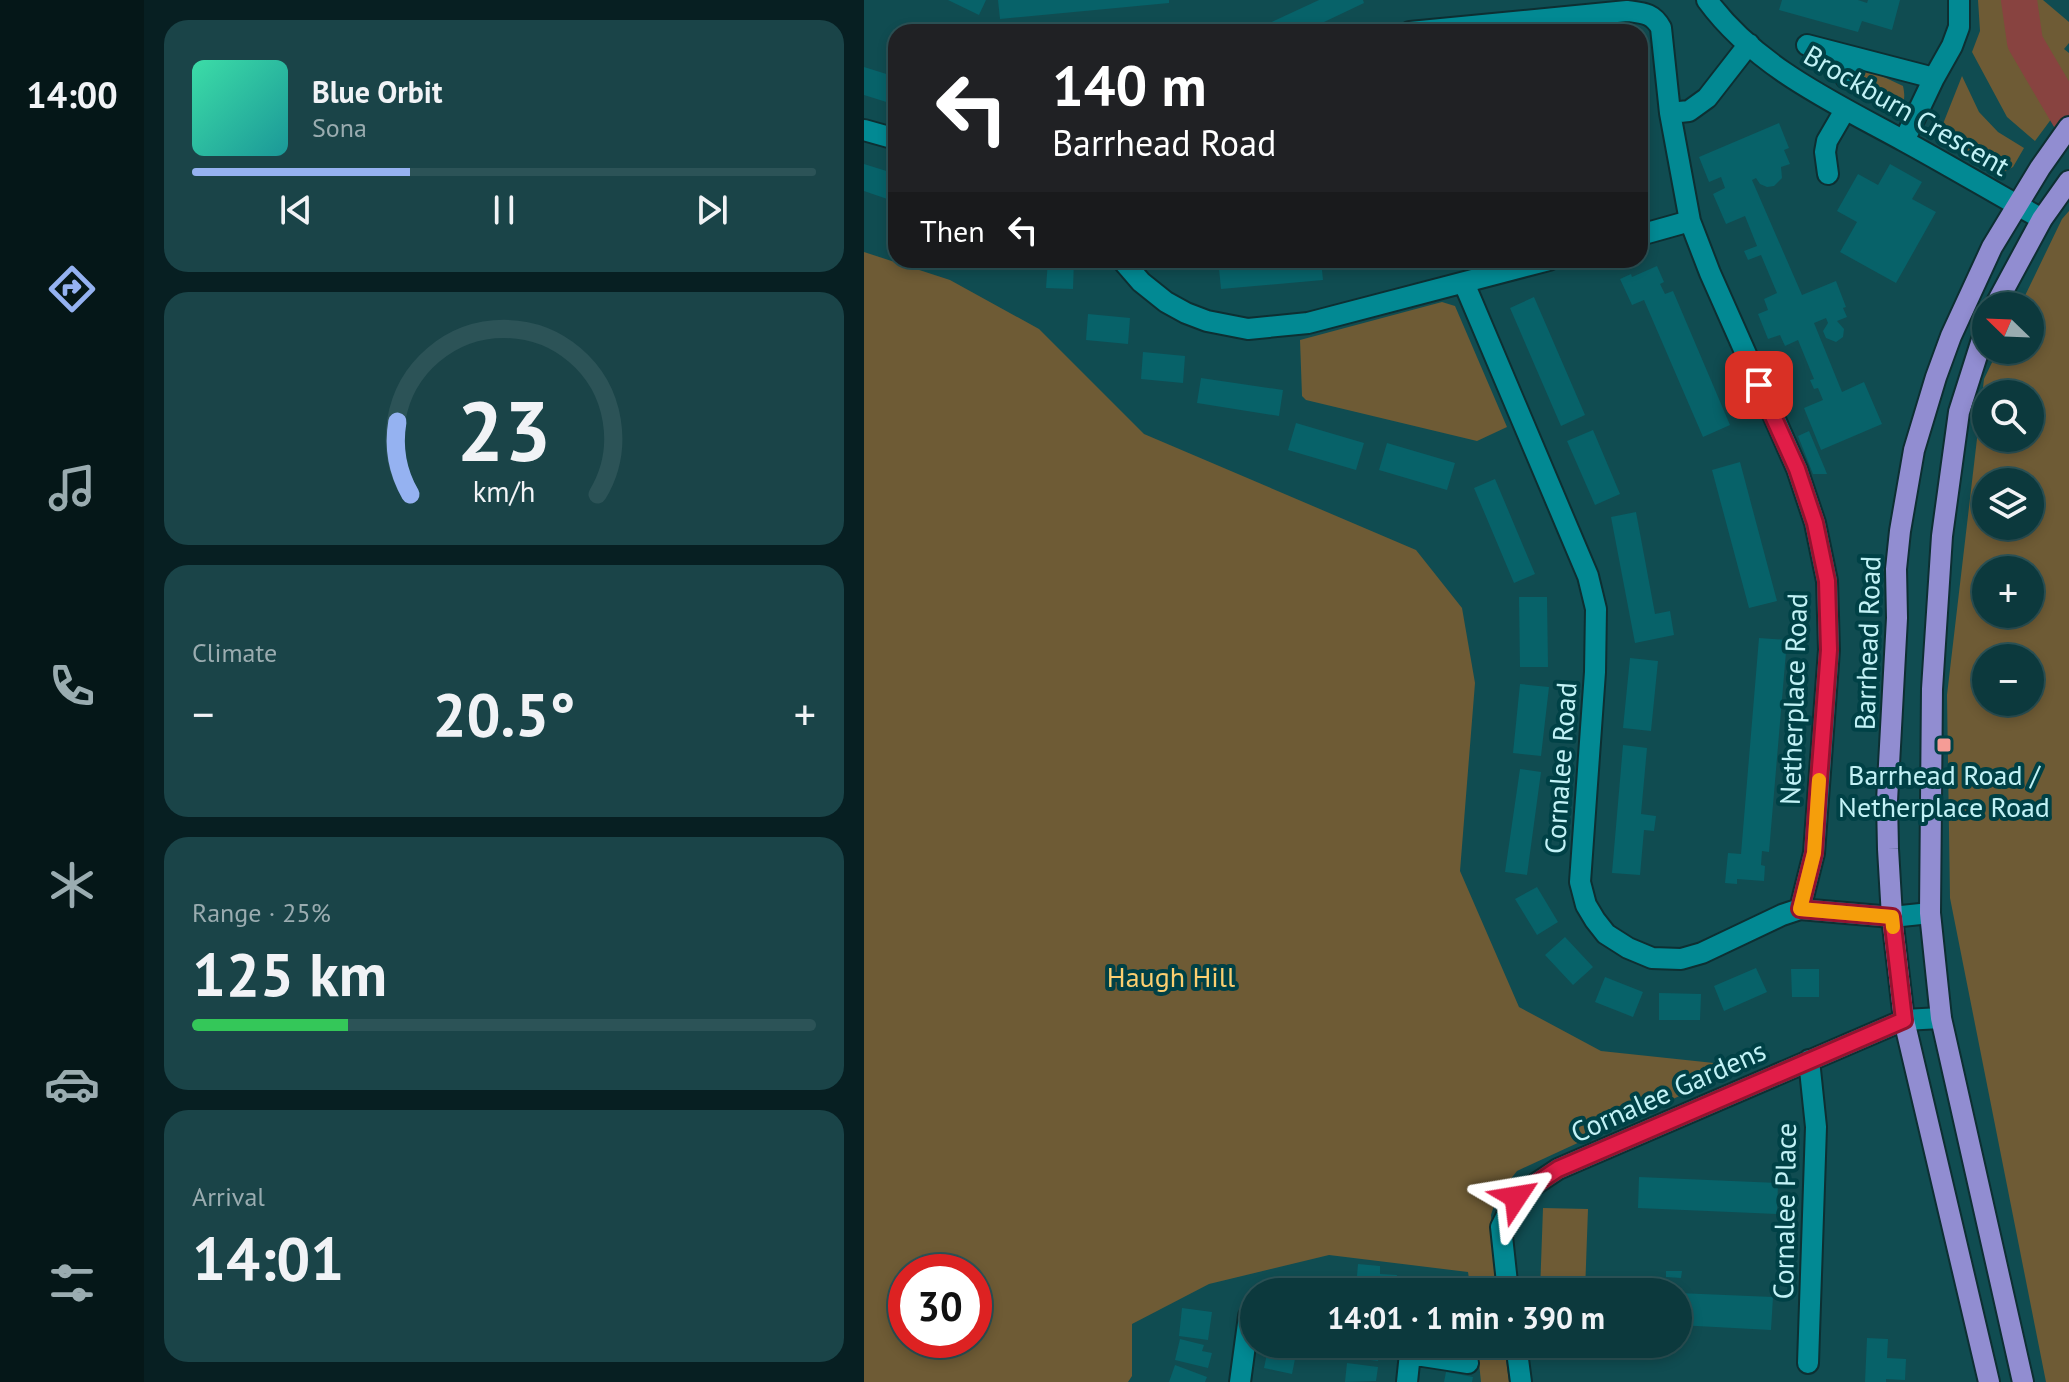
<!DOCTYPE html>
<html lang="en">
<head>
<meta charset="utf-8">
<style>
	:root { --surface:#0c393d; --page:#1a4448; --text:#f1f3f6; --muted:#9aacb0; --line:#2c5357; --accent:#95b2f1 }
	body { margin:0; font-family:"PT Sans",sans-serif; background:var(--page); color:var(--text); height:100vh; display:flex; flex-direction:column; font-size:30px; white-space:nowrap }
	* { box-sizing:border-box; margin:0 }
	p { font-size:26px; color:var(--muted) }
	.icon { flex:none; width:44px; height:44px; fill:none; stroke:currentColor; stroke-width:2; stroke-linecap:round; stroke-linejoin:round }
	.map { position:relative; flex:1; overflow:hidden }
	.drawer { display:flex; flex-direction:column; gap:20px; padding:20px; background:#071f22; width:720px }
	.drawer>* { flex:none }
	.banner { position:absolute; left:24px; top:24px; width:760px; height:244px; border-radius:24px; box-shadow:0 4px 12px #0003,0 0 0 2px var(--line); background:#202124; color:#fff; overflow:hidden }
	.needle { width:52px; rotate:293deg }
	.tools { position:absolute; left:1108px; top:292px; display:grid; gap:16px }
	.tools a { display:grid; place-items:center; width:72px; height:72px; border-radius:50%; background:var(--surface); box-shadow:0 4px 12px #0003,0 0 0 2px var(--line); font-size:40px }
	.speed { position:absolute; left:24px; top:1254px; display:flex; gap:16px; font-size:40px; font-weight:700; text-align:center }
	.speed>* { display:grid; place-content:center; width:104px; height:104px; border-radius:50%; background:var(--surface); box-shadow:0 4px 12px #0003,0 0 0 2px var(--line); line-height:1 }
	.speed .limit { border:12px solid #d22; background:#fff; color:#111 }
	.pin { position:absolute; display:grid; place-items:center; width:68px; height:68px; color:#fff; margin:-34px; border-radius:16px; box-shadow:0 4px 12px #0006 }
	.me { position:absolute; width:88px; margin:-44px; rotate:57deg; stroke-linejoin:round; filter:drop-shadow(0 0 6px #0008) }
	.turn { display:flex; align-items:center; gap:28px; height:168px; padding:0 32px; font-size:36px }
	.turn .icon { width:104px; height:104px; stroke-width:2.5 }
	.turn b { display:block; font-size:56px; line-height:68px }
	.then { display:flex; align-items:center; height:76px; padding:0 32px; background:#0003; gap:16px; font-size:30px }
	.big { font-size:60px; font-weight:800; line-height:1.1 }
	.drawer .tile { flex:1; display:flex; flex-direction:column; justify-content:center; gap:12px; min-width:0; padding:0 28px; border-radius:24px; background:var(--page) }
	.drawer .dial { align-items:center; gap:0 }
	.dial svg { height:208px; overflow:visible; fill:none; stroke:var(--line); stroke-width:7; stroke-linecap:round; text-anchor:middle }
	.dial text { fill:var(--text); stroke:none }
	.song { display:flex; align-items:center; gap:24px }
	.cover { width:96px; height:96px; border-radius:12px; background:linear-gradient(135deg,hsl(160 70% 55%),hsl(180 70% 35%)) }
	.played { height:8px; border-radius:4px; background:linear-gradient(90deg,var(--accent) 35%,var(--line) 35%) }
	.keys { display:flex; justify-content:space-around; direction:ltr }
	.heat { display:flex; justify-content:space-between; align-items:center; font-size:44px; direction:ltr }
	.charge { height:12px; border-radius:6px; background:linear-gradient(90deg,#34c759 25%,var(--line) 0) }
	.trip { position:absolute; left:376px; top:1278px; width:452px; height:80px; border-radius:40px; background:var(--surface); box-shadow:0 4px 12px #0003,0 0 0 2px var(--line); font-weight:800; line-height:80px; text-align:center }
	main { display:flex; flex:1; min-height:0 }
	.tabs { display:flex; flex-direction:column; width:144px; justify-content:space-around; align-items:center; background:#051718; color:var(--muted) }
	.tabs .icon { width:56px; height:56px }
	.tabs .current { color:var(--accent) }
	.tabs b { font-size:36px; color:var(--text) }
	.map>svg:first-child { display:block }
	.green { fill:#6e5b35; fill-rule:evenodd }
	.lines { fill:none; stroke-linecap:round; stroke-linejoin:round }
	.river { stroke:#884340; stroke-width:36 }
	.building { fill:#076269 }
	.minor-casing { stroke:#0d2f32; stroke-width:24 }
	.major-casing { stroke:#0d2f32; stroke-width:24 }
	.minor { stroke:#028993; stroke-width:20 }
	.major { stroke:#918dd1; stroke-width:20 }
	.route-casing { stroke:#92132f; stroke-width:20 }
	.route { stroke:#e11d48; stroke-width:14 }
	.slow { stroke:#f59e0b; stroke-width:14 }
	.poi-dot { fill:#f59c96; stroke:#004146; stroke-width:3 }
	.labels { text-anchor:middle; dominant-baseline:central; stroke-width:8; stroke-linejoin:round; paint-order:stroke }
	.street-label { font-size:28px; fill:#c2f2f6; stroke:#004146 }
	.poi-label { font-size:28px; fill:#c2f2f6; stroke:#004146 }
	.park-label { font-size:28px; fill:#fccf70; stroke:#004146 }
</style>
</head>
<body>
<main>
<nav class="tabs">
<b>14:00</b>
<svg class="icon current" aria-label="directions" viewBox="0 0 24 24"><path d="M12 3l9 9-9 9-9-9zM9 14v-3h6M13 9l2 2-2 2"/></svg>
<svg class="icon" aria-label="music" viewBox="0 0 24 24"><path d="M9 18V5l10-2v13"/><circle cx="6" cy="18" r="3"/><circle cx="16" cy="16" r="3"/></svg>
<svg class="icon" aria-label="phone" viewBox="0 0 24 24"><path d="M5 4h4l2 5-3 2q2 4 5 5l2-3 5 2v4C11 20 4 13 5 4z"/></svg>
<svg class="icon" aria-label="climate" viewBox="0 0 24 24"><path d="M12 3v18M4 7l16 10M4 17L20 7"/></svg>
<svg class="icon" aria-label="car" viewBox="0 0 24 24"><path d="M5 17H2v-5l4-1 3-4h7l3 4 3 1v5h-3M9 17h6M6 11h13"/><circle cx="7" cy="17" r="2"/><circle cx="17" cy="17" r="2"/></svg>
<svg class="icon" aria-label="filters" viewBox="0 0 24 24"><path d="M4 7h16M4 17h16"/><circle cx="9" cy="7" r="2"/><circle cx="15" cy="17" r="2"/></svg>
</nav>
<section class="drawer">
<div class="tile">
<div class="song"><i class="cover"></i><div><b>Blue Orbit</b><p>Sona</p></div></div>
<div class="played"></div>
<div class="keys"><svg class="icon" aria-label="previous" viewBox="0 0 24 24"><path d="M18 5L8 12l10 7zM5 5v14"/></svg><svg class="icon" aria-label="pause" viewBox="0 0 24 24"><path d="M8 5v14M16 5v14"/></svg><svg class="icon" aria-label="next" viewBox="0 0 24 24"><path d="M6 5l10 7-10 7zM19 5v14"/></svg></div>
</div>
<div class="tile dial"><svg viewBox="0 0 100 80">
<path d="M14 69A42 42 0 1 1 86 69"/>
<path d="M14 69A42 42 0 0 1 9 41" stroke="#95b2f1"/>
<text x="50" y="56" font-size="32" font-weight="700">23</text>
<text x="50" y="72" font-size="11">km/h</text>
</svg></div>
<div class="tile"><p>Climate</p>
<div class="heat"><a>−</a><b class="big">20.5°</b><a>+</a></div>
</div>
<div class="tile"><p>Range · 25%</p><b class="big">125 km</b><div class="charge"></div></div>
<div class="tile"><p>Arrival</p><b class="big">14:01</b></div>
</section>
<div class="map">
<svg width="1205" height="1382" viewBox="0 0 1205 1382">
	<rect width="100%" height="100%" fill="#104c51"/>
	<path class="green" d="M1114,0H1179L1205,22V43L1200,49L1205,53V95L1171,141L1143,117L1108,52L1116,31Z
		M1005,70L1039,86C1048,126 1006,98 992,90C992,80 995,72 1005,70Z
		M1098,76L1115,112L1134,132L1160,148L1149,167L1139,172L1075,134Z
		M1205,211V1382H1182L1086,898L1083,695L1120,379L1134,350H1166V306H1156L1198,219ZM1166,394V438H1122V394ZM1166,482V526H1122V482ZM1166,570V614H1122V570ZM1166,658V702H1122V658Z
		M0,252L86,280L175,329L280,434L552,550L598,608L611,683L596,871L655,1007L737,1051L850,1063L848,1081L653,1171L633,1196L627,1215L633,1292H607L604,1272L465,1255L345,1284L268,1324V1376L264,1382H0ZM42,1272H110V1340H42Z
		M578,302L591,306L643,427L613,441L442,400L438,396L436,340Z
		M679,1208L724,1209L721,1292H676Z
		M613,1344H640L645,1382H617Z"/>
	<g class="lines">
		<path class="river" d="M1155,0L1161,42L1205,117"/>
	</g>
	<path class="building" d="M84,0H122L115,15Z
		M134,0H305V3L136,19Z
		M455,0H499L500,3L439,32H399L397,27Z
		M918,0H994L1003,3L1004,0H1036L1028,30L998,21L994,32L915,10Z
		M0,67L32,77V105L0,95Z
		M915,123L925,148L920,150L926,164L917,167L918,178L910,186L903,187L896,184L892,178L888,180L938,295L972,281L982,307L979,308L983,317L973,321L980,329L979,337L972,342L962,338L959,331L964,323L962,318L950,323L978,392L1000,382L1018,424L957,450L940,408L959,400L954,388L950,389L946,380L950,379L934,340L921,346L916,335L904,339L894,314L904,310L900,299L913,293L897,255L884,260L880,251L893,246L881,216L862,224L849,194L861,188L857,177L845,182L835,157Z
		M0,164L32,174V202L0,191Z
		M1026,164L1058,182L1048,199L1072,212L1032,283L976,252L993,222L973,211L994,174L1014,185Z
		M184,260H210L209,289L182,288Z
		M457,260L459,280L357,289L355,268Z
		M793,266L800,282L796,284L801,294L809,291L866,425L839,437L780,300L768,305L756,279L767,274L768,277Z
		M670,297L721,415L697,426L646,308Z
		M224,314L266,318L264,344L222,340Z
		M279,352L321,356L319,383L277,379Z
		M337,378L419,390L415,416L333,403Z
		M432,423L500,443L492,470L424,450Z
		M729,430L756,494L731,505L703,441Z
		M945,431L961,469L963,474H949L934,436Z
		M523,443L591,463L583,490L515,470Z
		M876,462L913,601L885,608L848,470Z
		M631,479L671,574L650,583L610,488Z
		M772,512L791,614L806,611L810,635L771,643L747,517Z
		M655,597H683L684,667H656Z
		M895,638L923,640L905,852L898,851L897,865L901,866L900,881L873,879V884L861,883L864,853L877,854Z
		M766,658L794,661L787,731L759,728Z
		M656,684L685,687L677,756L649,753Z
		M759,745L783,748L777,814L792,816L790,831L780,830L776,875L748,873Z
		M656,769L677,772L663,875L641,872Z
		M673,887L694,922L673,935L651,899Z
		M701,937L729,967L709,985L681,955Z
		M892,968L903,992L860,1011L850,986Z
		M927,969H955V997H928Z
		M741,977L779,992L769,1017L731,1002Z
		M795,993L837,994L836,1020H795Z
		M775,1177L914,1183L913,1214L774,1208Z
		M494,1264L516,1266V1274L533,1275L532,1284H529L528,1292H499V1289L492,1288Z
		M802,1271H818L817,1278L802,1277Z
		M406,1286L432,1290V1292H405Z
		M814,1293L909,1297L907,1330L814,1325Z
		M318,1308L348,1312L344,1340L315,1336Z
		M1003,1338L1024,1339L1023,1358L1042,1359L1041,1380L1022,1379V1382H1001Z
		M316,1339L340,1345L338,1351L348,1353L344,1368L311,1360Z
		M405,1344H434L428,1374L400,1368Z
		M484,1344H510V1347H515L514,1361L483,1357Z
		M483,1363L514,1367L512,1381L481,1382Z
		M311,1365L343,1377L341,1382H305Z
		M582,1372L609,1377L608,1382H580Z"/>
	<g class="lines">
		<g class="minor-casing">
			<path id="minor" d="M843,0C892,67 969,102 1040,141C1086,166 1131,193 1178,219
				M546,32L763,11C779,13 789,13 797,28L806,113L826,221L846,273L933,469L951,523L963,581L965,650L950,853L936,909
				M943,45L1070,78
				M982,78L987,57
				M806,113L825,111L843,98L885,44
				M0,130L32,139
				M1040,141L1070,78L1088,46L1095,27V0
				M964,174L961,152L963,141L981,110
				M776,235L826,221
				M258,260L277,282L302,302L322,313L343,321L384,329L444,323L685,260
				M600,283L724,576L732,609L731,672L716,882L722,905L731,920L742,934L764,948L788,958L817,959L838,953L918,915L936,909L1028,917L1066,913
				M644,1292L637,1227L652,1197L694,1169L1040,1020L1077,1018
				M652,1344L657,1382
				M546,1354L604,1363
				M944,1363L952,1127L945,1060
				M376,1382L385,1316
				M543,1382L547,1344"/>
		</g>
		<g class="major-casing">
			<path id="major" d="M1131,306L1178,219L1205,181
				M1122,327L1095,412L1078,536L1068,689L1066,913L1077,1018L1159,1382
				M1125,1382L1040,1020L1028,917L1024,849L1023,801L1033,618L1032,569L1036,531L1050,450L1072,377L1087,336L1128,247L1176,168L1205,127"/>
		</g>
		<use href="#minor" class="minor"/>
		<use href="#major" class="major"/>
	</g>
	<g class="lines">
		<g class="route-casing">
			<path id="route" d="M652,1197L694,1169L1040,1020L1028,917L936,909L950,853L954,794L965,650L963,581L951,523L933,469L895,385"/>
		</g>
		<use href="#route" class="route"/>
		<path class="slow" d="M955,780L950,853L936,909L1028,917L1029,927"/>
	</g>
	<rect class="poi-dot" x="1072" y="737" width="16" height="16" rx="4"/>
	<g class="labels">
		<g class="street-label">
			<text transform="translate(1043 110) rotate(30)">Brockburn Crescent</text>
			<text transform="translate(1003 643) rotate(-88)">Barrhead Road</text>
			<text transform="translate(929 699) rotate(-88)">Netherplace Road</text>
			<text transform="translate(696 768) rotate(-86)">Cornalee Road</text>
			<text transform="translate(804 1091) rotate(-24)">Cornalee Gardens</text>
			<text transform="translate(920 1211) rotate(-89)">Cornalee Place</text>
		</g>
		<g class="poi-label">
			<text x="1080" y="774">Barrhead Road /<tspan x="1080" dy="32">Netherplace Road</tspan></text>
		</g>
		<g class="park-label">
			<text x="307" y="976">Haugh Hill</text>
		</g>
	</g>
</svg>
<div class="tools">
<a><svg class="needle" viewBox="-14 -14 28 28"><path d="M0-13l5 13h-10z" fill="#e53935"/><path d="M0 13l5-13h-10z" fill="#9aacb0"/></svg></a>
<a><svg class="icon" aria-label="search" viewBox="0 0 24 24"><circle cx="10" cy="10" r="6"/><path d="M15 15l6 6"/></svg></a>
<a><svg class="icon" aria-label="layers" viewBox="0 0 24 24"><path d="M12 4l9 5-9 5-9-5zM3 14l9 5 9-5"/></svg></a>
<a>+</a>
<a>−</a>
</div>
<div class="speed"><div class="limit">30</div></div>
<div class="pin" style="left:895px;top:385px;background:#d93025"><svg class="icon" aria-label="arrive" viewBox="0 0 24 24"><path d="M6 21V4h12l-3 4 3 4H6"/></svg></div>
<svg class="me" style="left:652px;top:1197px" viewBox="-20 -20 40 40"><path d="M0-17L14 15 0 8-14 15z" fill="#e11d48" stroke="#fff" stroke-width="4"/></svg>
<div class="trip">14:01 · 1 min · 390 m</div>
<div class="banner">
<div class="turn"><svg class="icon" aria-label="left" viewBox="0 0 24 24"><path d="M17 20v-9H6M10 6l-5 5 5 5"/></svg><div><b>140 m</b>Barrhead Road</div></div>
<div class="then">Then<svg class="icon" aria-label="left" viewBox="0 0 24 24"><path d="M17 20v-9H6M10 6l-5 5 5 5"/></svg></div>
</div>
</div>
</main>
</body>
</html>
